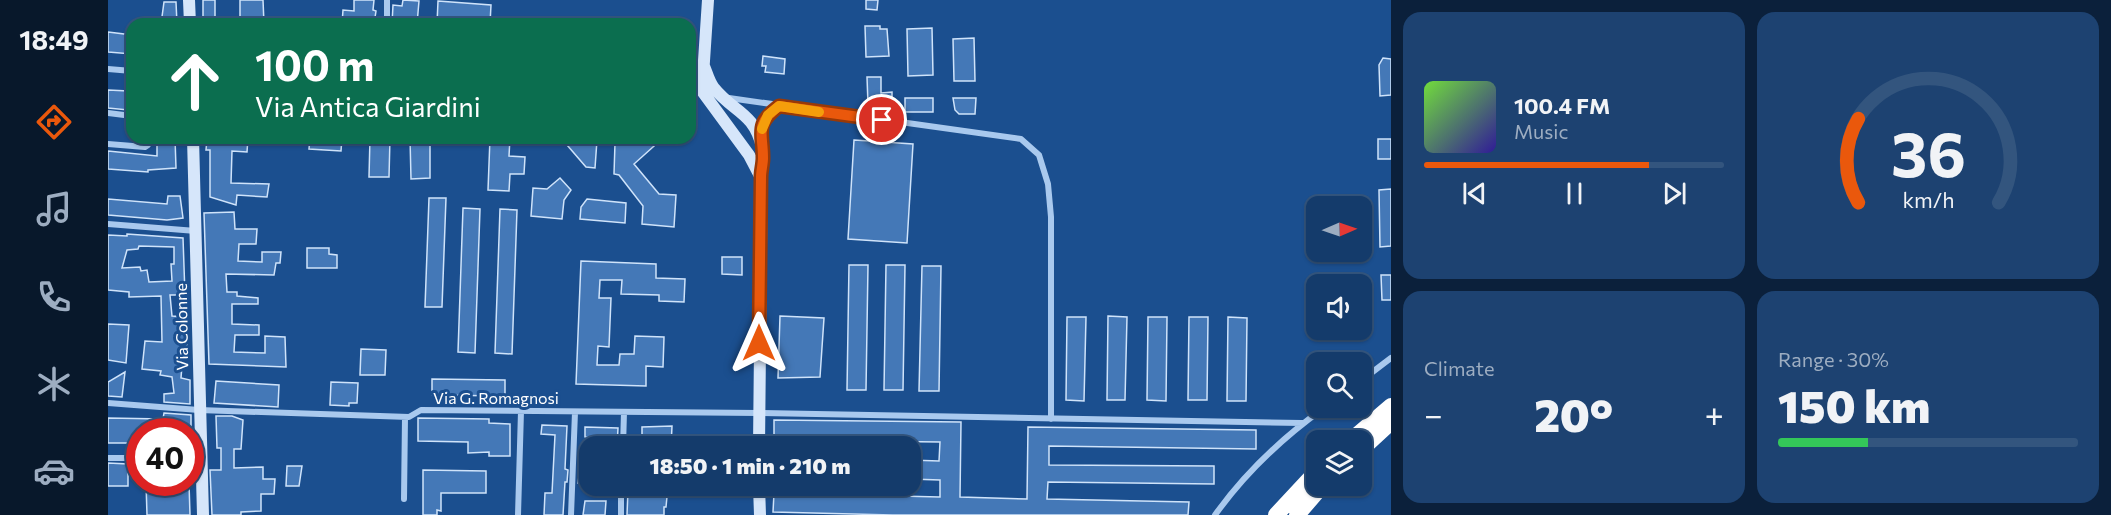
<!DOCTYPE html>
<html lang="en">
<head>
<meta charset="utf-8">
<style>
	:root { --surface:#143b6b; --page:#1d4271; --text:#f1f3f6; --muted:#9dadc1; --line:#33557e; --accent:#ea580c }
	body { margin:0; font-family:Commissioner,sans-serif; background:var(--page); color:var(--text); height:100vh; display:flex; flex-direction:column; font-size:22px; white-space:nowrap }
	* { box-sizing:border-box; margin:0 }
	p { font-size:20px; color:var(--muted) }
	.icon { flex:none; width:33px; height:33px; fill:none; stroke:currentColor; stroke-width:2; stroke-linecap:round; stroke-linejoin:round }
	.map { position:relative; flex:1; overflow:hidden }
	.drawer { display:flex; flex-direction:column; gap:12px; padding:12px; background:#0b203b; width:720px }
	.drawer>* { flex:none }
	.hud { position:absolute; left:18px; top:18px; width:570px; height:126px; border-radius:18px; box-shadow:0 2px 4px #0004,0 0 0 2px var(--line); background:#0b6e4f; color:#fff; overflow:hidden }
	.needle { width:39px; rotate:88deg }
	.buttons { position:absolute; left:1198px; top:196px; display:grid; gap:12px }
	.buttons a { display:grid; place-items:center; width:66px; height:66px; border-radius:12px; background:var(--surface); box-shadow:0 2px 4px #0004,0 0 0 2px var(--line); font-size:30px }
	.speed { position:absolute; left:18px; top:418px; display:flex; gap:12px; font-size:30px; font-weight:700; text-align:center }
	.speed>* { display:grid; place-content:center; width:78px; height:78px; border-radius:50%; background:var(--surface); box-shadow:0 2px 4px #0004,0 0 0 2px var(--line); line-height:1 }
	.speed .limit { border:9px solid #d22; background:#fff; color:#111 }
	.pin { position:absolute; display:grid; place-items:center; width:51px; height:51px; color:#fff; margin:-26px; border:3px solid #fff; border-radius:50%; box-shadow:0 2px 6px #0007 }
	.me { position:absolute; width:66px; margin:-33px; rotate:0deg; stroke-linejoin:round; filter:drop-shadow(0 0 4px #0008) }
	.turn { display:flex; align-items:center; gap:21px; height:126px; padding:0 30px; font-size:27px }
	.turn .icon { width:78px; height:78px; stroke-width:2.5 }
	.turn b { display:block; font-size:42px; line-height:51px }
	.big { font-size:45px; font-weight:800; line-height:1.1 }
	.drawer .card { flex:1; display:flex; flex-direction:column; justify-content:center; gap:9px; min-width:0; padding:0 21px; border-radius:18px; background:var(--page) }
	.drawer .dial { align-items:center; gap:0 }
	.dial svg { height:156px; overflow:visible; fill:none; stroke:var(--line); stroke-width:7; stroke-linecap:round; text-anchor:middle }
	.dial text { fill:var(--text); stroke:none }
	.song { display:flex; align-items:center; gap:18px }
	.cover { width:72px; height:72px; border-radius:9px; background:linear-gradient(135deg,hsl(100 70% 55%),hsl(250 70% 35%)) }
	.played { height:6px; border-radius:3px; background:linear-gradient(90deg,var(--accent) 75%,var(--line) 75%) }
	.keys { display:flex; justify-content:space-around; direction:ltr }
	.heat { display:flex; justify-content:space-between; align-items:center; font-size:33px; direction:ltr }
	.charge { height:9px; border-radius:4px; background:linear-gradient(90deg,#34c759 30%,var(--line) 0) }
	.drawer .tiles { flex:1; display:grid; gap:12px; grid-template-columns:repeat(2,1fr) }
	.trip { position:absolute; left:471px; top:436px; width:342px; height:60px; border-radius:18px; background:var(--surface); box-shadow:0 2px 4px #0004,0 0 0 2px var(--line); font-weight:800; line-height:60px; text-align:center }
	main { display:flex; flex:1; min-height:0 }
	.dock { display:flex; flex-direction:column; width:108px; justify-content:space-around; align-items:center; background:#08182b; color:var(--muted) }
	.dock .icon { width:42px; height:42px }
	.dock .active { color:var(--accent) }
	.dock b { font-size:27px; color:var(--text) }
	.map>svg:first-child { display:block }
	.building { fill:#4478b7; stroke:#cfe3fa; stroke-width:1.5; fill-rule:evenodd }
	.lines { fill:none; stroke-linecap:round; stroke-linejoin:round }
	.street { stroke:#a9c9ee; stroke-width:6 }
	.secondary { stroke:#d6e6fa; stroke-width:12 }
	.highway { stroke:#fff; stroke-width:16 }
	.route-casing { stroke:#983908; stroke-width:15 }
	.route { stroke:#ea580c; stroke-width:10 }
	.slow { stroke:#f59e0b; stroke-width:10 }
	.labels { text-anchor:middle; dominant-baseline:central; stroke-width:6; stroke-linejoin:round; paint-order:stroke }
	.street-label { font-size:16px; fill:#fff; stroke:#1b4f8f }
</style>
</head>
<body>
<main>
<nav class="dock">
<b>18:49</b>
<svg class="icon active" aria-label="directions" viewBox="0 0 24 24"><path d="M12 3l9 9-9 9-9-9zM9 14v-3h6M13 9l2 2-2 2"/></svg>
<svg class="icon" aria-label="music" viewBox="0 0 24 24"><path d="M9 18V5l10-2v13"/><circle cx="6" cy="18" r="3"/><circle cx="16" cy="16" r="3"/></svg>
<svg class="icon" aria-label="phone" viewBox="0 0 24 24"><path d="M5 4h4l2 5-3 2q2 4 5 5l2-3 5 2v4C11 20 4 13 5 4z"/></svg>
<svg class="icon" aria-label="climate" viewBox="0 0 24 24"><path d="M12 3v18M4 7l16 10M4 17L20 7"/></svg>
<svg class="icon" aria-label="car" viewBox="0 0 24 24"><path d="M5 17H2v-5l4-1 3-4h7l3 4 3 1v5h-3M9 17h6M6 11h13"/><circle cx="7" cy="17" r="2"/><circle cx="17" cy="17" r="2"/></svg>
</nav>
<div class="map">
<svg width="1283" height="515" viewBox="0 0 1283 515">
	<rect width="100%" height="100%" fill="#1b4f8f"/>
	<path class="building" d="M95,0H107V24H95Z
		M132,0H155L156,24H132Z
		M246,0H266L265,10L268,11L266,24H234L235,10L246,11Z
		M295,0L311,1L309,24H284L285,5L294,6Z
		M758,0H770L769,10L758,9Z
		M330,1L383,5L382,24L352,22V24H329Z
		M56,2H68L69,24H53Z
		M757,26H772V29H779L781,56L758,57Z
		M824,28L825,75L800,76L799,29Z
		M0,32L24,35V54L0,52Z
		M866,38L867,81H846L845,39Z
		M655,56L677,59L676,74L657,72L658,66H654Z
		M1275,58L1283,59V95L1272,96L1271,65Z
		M759,77H773V93L784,92V104H760Z
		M0,90L20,91V110L0,108Z
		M797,98H825V112H797Z
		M845,98H868L867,114H851L847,110Z
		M49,138H67L68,168L40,170V172L0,169V151L49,156Z
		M140,138L139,152L124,151L123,183L161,184L159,197L129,195L128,205L102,197V150H98L99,139Z
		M202,138H234L233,151L201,149Z
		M262,138H282L281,177H261Z
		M302,138H322V178L303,179Z
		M382,138H402L401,156L417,157L416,174H402L401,191L380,190Z
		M453,138L489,140L487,168L478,167Z
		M526,138H555L526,164L551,194L568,195L566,227L534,224L535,206L511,175L506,174L507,143H519Z
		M1270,139H1283V159H1270Z
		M746,140L805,144L799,243L740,239Z
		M452,178L463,190L456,200L454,219L423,216L425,188L439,189Z
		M1283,189V246L1272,247L1271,190Z
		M60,196H72L75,218L59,220L0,215V199L59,204Z
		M321,198H338L334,307H317Z
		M479,199L518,203L517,223L472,219L473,207Z
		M355,208L372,209L367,353L350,352Z
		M392,209L409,210L404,354L387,353Z
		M126,212L127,229H149L148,244H131L130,261L154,262V252H173L172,263H168L166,275L118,274L119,292H129V296L150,298V304H124V324L151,325V335H127L126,352L157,353V336L177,337L178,367L101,364L96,213Z
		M19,234L75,238L77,295H62L64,316L78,317L79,353H75L73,378L82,380V404L56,402V394L66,393L64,377L52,375L53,371L34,369L37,341L54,342L53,296L21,297V292L0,290V235L19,236ZM31,246L66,247V264H63L64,281L41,282L39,270L33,271L32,267L14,268L19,250L30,249Z
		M199,248H221V254L229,255V268H199Z
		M614,257H634V275L614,274Z
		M473,261L548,264V278L577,279L576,302L551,301V295L513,294L514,280H492L491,298H503L501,347L490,346L489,365H511L512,354H526L527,336L556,337L555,367L538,366V386L468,384Z
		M741,265H760L758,390H739Z
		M778,265H797L795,390H776Z
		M814,266H833L831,391H811Z
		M1273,275H1283V300H1274Z
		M672,316L716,318L712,377L670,378Z
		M1000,316L1019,317L1017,400H999Z
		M959,317H978L976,401L958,400Z
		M1040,317H1059L1058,401L1039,400Z
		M1081,317H1100L1099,400H1080Z
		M1120,317L1139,318L1138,401H1119Z
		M0,324L21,325L18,363L0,360Z
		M253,349L278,350L277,375H252Z
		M17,372L14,397L0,396V382Z
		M324,379L397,380V396L324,395Z
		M108,381L171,385L170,407L106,403Z
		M223,382L250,383L249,403H241V406L222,405Z
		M56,413L83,415V432H32V443H0V418L55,419Z
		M108,416H124L135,420L133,449H126V468L155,467V479H167L166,494H153V511L133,512V515H104L102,470H113V448H109Z
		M310,418L381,419V423L402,424V456H381V452L360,453V442L310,441Z
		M666,420L853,422L852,497L919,499L920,427L1148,430V449L941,446V465L1106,466V484L940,482L939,499L1081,502L1080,515H785L665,512L666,493L832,497V480L802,479V460L831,461L832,442L666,440Z
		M434,425L459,426L457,469L460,470L459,482H457L455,515H436L437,493H444L447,435L433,434Z
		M564,426L563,447H550L551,437H534V427Z
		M477,427L510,428L509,447H481L482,438L477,437Z
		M0,463L20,464V486H0Z
		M179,466H194L191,486H178Z
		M315,470L378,471V493H333V511L329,510V515H315Z
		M470,470H482V483H470Z
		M38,483H81L82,515H39Z
		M535,486H560L558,507H556V515H519L520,490L535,492Z
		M477,501H498L497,515H475Z"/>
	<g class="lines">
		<path class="street" d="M279,24V0
			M0,69L24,71
			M582,91H594
			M621,98L913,139L931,155L940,184L943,217V419
			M0,113L24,116
			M652,135L660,115L671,106
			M0,144L37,147L40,145L42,138
			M0,224L88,231
			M1254,380L1283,358
			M0,403L91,410L301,417L313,410L651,413L1194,423
			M515,447L516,412
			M0,458H32
			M82,458H93
			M296,499L297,417
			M410,515L413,411
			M463,515L467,412
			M513,515V486
			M1107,515C1137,473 1174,438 1216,408"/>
		<path class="secondary" d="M81,0L82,24
			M600,0L594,91L641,155L652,176
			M596,66C599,73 601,82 606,88C625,112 646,112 654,147L651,447
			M85,138L95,515
			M651,486L652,515"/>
		<path class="highway" d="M1242,441L1283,406
			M1254,449L1283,422
			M1168,515L1209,471
			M1189,515L1214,486"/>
	</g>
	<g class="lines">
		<g class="route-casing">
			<path id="route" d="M651,343L653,177C653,171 655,164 655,158C655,132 646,125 671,106L774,120"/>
		</g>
		<use href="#route" class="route"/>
		<path class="slow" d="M654,129L660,115L671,106L711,112"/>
	</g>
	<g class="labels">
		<g class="street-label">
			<text transform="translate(73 327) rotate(-91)">Via Colonne</text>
			<text x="388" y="397">Via G. Romagnosi</text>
		</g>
	</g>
</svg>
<div class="buttons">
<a><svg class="needle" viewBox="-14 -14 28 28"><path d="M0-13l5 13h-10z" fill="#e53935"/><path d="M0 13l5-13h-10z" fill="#9dadc1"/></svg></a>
<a><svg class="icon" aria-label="sound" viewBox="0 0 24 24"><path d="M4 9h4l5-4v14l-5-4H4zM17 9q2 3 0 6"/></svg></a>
<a><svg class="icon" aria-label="search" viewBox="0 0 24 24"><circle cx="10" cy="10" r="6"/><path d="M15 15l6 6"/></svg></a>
<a><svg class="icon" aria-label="layers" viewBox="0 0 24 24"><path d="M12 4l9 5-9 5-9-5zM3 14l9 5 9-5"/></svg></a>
</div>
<div class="speed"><div class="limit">40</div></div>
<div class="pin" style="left:774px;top:120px;background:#d93025"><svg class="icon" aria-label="arrive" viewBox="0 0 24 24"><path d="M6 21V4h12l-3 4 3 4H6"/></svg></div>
<svg class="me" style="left:651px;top:343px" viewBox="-20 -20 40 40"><path d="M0-17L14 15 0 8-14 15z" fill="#ea580c" stroke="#fff" stroke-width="4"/></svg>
<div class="trip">18:50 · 1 min · 210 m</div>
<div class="hud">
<div class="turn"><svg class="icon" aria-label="ahead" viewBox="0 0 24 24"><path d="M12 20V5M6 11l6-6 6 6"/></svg><div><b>100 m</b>Via Antica Giardini</div></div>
</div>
</div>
<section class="drawer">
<div class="tiles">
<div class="card">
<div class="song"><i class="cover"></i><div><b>100.4 FM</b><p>Music</p></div></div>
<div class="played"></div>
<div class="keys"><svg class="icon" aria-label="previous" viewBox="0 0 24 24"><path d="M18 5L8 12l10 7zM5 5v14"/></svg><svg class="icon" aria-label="pause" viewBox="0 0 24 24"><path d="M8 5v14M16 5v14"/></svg><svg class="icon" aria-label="next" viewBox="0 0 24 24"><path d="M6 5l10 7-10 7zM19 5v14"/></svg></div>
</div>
<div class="card dial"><svg viewBox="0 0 100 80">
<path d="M14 69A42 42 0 1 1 86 69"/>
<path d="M14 69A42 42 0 0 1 14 26" stroke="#ea580c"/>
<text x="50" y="56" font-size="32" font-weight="700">36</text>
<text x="50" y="72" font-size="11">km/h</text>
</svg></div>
<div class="card"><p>Climate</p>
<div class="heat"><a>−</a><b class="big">20°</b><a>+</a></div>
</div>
<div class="card"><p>Range · 30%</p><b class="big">150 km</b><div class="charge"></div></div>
</div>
</section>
</main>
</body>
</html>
